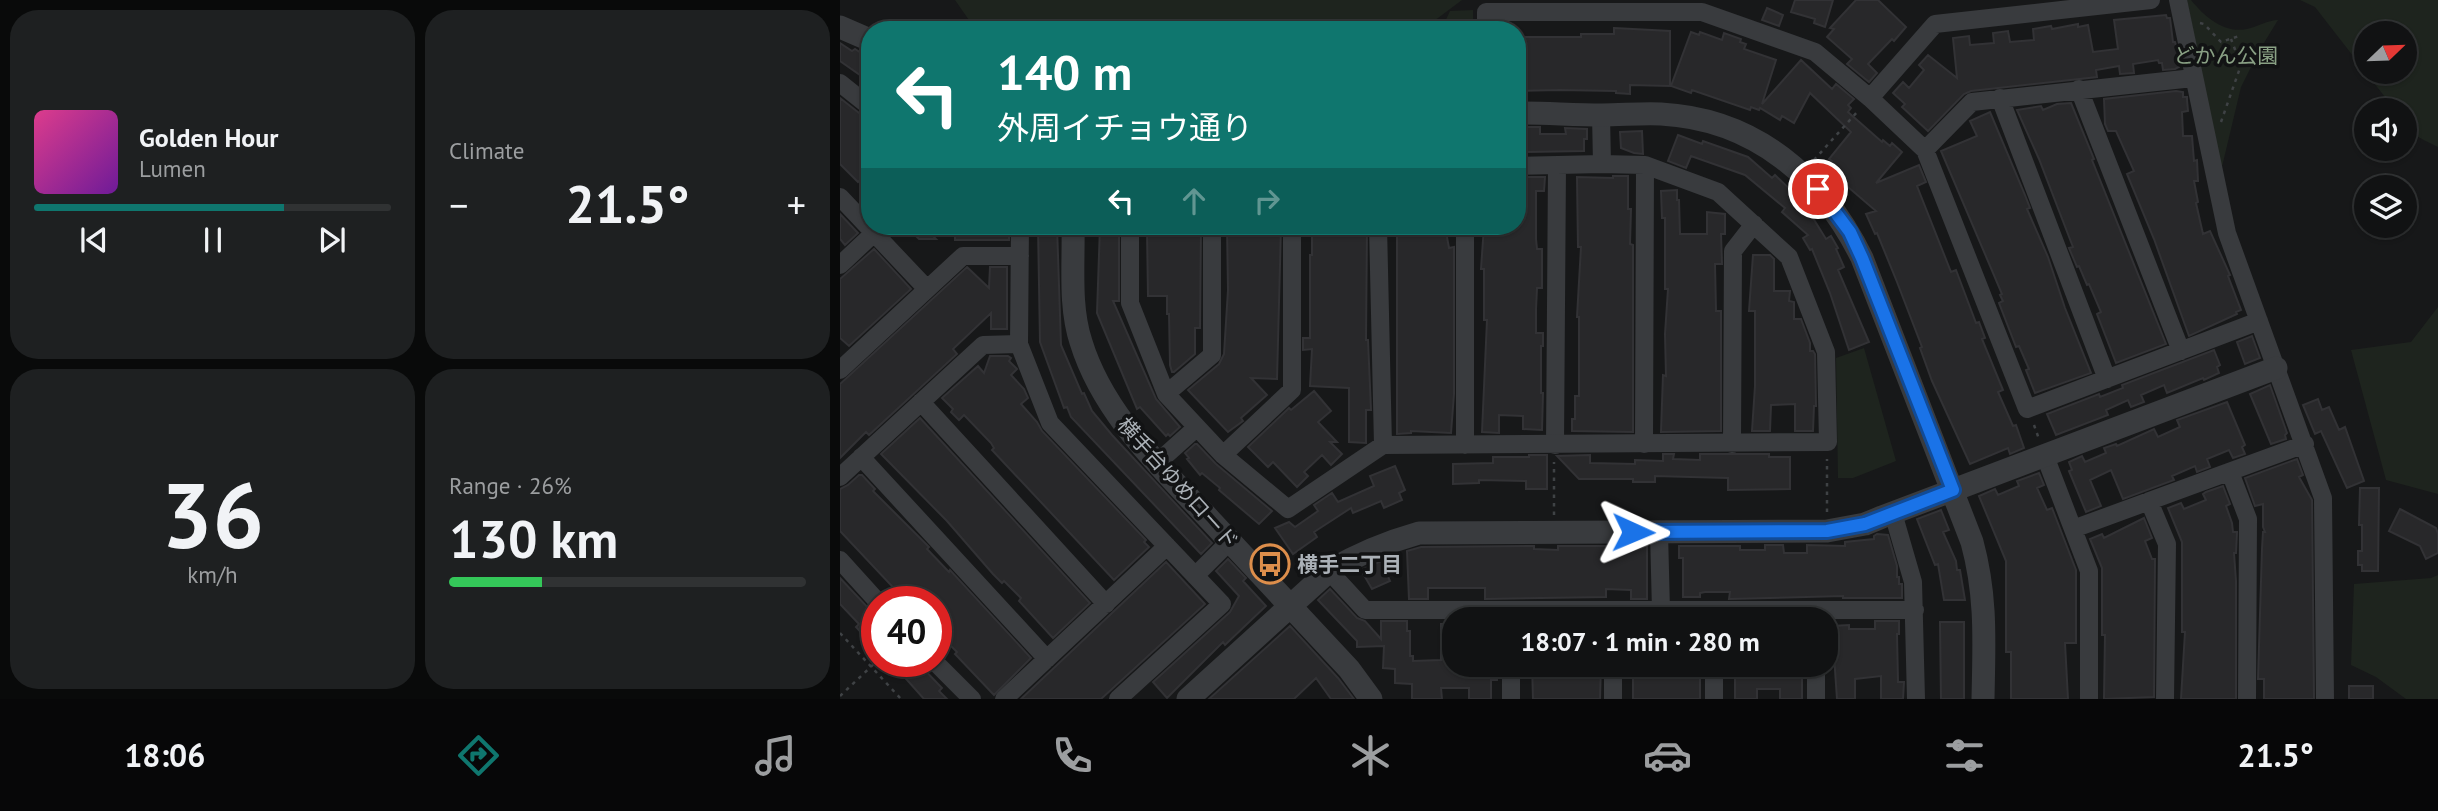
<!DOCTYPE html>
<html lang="en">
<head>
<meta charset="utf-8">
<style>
	:root { --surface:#111213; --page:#1e2021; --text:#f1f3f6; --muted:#9c9ea0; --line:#303233; --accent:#0f766e }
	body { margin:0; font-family:"PT Sans","Noto Sans JP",sans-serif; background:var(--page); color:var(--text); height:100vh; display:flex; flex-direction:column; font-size:26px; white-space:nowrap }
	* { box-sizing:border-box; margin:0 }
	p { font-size:23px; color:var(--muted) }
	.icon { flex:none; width:38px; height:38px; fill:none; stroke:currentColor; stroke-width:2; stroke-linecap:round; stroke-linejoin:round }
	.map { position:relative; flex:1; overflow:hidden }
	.sheet { display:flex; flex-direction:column; gap:10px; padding:10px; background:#090a0a; width:840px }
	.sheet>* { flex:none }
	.banner { position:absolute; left:21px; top:21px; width:665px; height:214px; border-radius:28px; box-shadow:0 2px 5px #0004,0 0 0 2px var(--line); background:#0f766e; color:#fff; overflow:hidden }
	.needle { width:46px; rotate:67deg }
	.controls { position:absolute; left:1514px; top:21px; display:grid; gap:14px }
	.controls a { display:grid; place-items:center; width:63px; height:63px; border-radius:50%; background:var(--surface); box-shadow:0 2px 5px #0004,0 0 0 2px var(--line); font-size:35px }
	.speed { position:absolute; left:21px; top:586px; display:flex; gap:14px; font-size:35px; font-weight:700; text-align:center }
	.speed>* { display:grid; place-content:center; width:91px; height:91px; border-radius:50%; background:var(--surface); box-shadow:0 2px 5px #0004,0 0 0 2px var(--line); line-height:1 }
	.speed .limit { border:10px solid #d22; background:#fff; color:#111 }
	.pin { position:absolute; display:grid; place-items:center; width:60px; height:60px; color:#fff; margin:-30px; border:4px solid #fff; border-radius:50%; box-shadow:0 2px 7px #0007 }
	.me { position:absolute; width:77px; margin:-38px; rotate:91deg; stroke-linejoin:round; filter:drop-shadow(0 0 5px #0008) }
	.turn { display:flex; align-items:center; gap:24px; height:147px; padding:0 21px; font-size:32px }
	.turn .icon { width:91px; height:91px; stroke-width:2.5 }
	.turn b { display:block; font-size:49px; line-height:60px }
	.lanes { display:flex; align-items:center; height:66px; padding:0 21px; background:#0003; justify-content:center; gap:35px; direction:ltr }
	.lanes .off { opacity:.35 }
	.big { font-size:52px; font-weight:700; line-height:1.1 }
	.sheet .widget { flex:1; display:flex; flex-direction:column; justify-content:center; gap:10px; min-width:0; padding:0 24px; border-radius:28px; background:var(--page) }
	.sheet .dial { align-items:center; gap:0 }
	.dial b { font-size:91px; line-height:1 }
	.song { display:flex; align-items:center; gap:21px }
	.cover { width:84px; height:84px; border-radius:10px; background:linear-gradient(135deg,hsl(330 70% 55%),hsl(280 70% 35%)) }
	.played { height:7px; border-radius:4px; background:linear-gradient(90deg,var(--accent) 70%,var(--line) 70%) }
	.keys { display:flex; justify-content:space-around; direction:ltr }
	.heat { display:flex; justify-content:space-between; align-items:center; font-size:38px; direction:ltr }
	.charge { height:10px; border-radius:5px; background:linear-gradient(90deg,#34c759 26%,var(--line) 0) }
	.sheet .tiles { flex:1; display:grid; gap:10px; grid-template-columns:repeat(2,1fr) }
	.trip { position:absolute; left:602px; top:607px; width:396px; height:70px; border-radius:28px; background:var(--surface); box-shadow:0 2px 5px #0004,0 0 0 2px var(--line); font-weight:700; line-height:70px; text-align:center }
	.tab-bar { display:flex; height:112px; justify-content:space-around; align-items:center; background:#070708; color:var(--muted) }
	.tab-bar .icon { width:49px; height:49px }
	.tab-bar .on { color:var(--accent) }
	.tab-bar b { font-size:32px; color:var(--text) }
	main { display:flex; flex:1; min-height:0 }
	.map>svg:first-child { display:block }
	.green { fill:#1e241e; fill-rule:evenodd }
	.building { fill:#28282a; stroke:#323235; stroke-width:2 }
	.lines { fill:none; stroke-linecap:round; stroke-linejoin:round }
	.path { stroke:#3f4245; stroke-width:2.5; stroke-dasharray:3.5 5; stroke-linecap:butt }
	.minor { stroke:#393b3e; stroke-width:18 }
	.tertiary { stroke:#393b3e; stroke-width:23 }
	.route-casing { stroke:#114b97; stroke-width:18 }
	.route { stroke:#1a73e8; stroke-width:12 }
	.labels { text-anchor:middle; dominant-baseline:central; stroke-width:7; stroke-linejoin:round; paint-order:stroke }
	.park-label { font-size:21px; fill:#89a084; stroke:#121314 }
	.street-label { font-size:21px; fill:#abb1b7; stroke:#121314 }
	.poi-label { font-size:21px; font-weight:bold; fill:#abb1b7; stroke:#121314; text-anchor:start }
</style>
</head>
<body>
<main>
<section class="sheet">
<div class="tiles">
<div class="widget">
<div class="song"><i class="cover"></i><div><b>Golden Hour</b><p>Lumen</p></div></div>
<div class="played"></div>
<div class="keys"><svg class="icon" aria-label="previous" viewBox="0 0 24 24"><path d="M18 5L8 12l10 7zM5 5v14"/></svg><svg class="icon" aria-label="pause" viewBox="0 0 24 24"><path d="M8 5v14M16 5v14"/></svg><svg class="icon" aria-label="next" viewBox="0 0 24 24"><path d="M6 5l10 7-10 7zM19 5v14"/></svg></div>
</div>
<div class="widget"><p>Climate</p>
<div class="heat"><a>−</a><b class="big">21.5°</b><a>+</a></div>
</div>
<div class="widget dial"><b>36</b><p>km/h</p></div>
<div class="widget"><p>Range · 26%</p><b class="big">130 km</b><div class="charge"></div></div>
</div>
</section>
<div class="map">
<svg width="1598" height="699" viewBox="0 0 1598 699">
	<rect width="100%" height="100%" fill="#171819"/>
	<path class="green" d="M115,0H622L582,30H146L131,23Z
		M1347,0H1351C1364,16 1384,34 1407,29C1417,27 1428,20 1438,20L1419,51L1401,87L1381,171Z
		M1460,0H1598V147C1579,137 1564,134 1564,110H1555L1475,7ZM1564,33V72H1526V33Z
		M633,10V30H601L610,11Z
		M1598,307V494L1546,480L1511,350L1571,342Z
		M1024,348L1056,461L1013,478H998L996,358Z
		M1598,575V699H1566L1536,677L1511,665L1514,584L1591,578Z"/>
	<path class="building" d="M955,0H993L985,27L974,23L975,19L951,12Z
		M1016,0H1038L1066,27L1054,41L1052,39L1028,64L1037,73L1029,82L1007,64L1012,59L987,37L994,29L990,28Z
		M927,8L943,15L939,26L922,20Z
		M1326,15L1327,18H1330L1333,42H1335L1338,53L1339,67L1335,69L1323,70L1322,63H1319L1318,60L1293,64L1294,73L1280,74L1279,66L1256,70L1257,77L1131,91L1124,94L1088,131L1062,107L1065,104L1053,93L1063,82L1069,88L1084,70L1079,65L1088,55L1117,78L1113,38L1129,36L1130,45L1154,43L1153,33L1168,31L1170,42L1194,40L1193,29L1211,26L1212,29L1238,24V27L1248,25L1253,52L1278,49L1274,20Z
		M774,28L830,31V86L790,85V94L776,93V91L720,90L677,91V37H741V34H774Z
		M851,32L859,35L860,32L882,40L884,33L901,39L900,42L906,44L904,49L936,60L922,104L961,60L992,89L996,84L1014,99L1008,105L1011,108L1008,112L1042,142L1043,140L1050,146L1052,143L1062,152L1036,183L1079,165L1086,182L1077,186L1111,272L1116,270L1136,323L1139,322L1145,338L1142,339L1163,390L1158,392L1173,426L1176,425L1184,448L1170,454L1168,448L1130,464L1092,381L1080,348L1082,347L1057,282L1037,233L1035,234L1026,214L1036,211L994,175L995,173L988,166L992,161L989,159L1011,132L970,93L954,123L942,116L940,120L920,108L919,110L911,107L910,110L852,90L851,93L831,86Z
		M0,43L12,51L15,49L30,59V82L0,61Z
		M1336,91L1343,92V97H1347V100L1348,111L1342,112L1343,136H1352L1354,161L1357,160L1358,181H1354L1358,202L1356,203L1363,234L1370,231L1390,275L1388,276L1401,310L1396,312L1397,314L1349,336L1314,239L1287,174L1294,171L1276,131H1268L1265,124L1264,99Z
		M0,98L23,116L30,118V190L20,180L18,182L0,164Z
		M1231,103L1254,159L1252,160L1326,344L1276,363L1257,314L1261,312L1249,284L1247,285L1239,266L1237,267L1229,248L1233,247L1231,242L1199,159L1177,110L1201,106L1203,110L1217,104Z
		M1150,112L1185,195L1190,208L1187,209L1208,257L1225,308L1251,373L1195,393L1186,370L1189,369L1179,346L1176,347L1159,303L1163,301L1160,295L1162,294L1101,151L1137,136L1130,121Z
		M687,127H700V134H726L725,128L747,129V139H744V151L687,152Z
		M802,131L803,154L794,153L781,148L780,132Z
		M838,135L862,144L863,141L908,157L932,178L935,175L976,214L973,218L986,239L991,236L998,248L996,249L1004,267L998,270L1029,342L1009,350L990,293L972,249L970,250L963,238L968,235L942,212L945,208L905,175L851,156L846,168L828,161Z
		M773,176H788V209H791L790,244L793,245V432L732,431V419H735V396H739V317H737L741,247H738L737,177L773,178Z
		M678,177H705L704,191H696V239L697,249H702V288H697L696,309V333H703V346H701V393H703L702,430L683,429V416L659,415V433L642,432L647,320H644V269H641L644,226H679Z
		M837,190V200H839L840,234H867V212L885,214V234H881L882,264H875L876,311H881V431L821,432L823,375L826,376L825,334L828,289H825V218H822L821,191Z
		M0,214L18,233L5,245L0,239Z
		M66,226H83L96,239H79Z
		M115,226H169V240H115Z
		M201,226H217L221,345L242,394L244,393L252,411L272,435L372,543L361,554L231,417L227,407L224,408L200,342L198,227Z
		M260,226H279V301H273L316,399L340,427L330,436L328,434L326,436L300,407L297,409L257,313Z
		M310,226H361L360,328H355V354L334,372H332L330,365L329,314H327V296H308L307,230H310Z
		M387,226H441L437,379L411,378L427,395L401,418L403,421L388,432L348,390L379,364L384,354L388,290Z
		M472,226H527L526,340H528L531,410H526V443L509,442V388L470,386L472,349L463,350V338H470V255H472Z
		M557,226H605L609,248L614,247V394L611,433L571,431V433L557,434Z
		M34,249L71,289L9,346L0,338V279Z
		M913,255H930L934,259V291H950L949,301L954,302V319H961L970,343V351H973L975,354L976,406H974L973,431H955V404L931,405L930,431H912L915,386V311H909Z
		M127,267L149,288L150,267H167V329H151V313L113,349L117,354L29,435L26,432L0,458V384Z
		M1412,336L1420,358L1405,364L1397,342Z
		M1374,350L1380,365L1377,367L1379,373L1364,380L1363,378L1327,393L1324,385L1301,395L1304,402L1291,407L1288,400L1266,410L1268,415L1216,435L1207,414L1259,394L1260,397L1283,388L1282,385Z
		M150,356H168L171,358L169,361L177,369L171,375L184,389L188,398L181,404L197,422L202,431L306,540L304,542L309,547L274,580L152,450L154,448L151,443L124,415L119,420L111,412L113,409L102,398L138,366L144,373Z
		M1430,385L1447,433L1445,435L1446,439L1431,444L1410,394Z
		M474,391L491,411L478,422L497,442H490L502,454L491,465L482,455L464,472L468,476L457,487L433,462L428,467L408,447L449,408L451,410Z
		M1478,399L1482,410L1489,407L1499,430L1505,427L1524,481L1507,488L1481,431L1475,434L1463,405Z
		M1387,402L1405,445L1402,447L1405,454L1393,458L1389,450L1367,459L1370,467L1357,472L1355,466L1332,476L1334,480L1283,499L1271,470L1250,480L1261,506L1246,512L1229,471L1232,470L1229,462L1242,456L1245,462L1266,453L1264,448L1276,444L1277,446L1314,429L1318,437L1340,427L1337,420Z
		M80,418L250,603L213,638L179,601L181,598L164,581L162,583L153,574L107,521L41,454Z
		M355,444H357L376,464L432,511L419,524L379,490L380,488L362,473L360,475L347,459L349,458L345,453Z
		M823,454H834L833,459L860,460V454H929V457H950V489L888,490V478L815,476V482H793V479H739L717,456L750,455V463L795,464V460L823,461Z
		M689,455H707V489H686V481L639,480V483L613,484V464L653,463V457H689Z
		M1457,459L1463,475L1459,477L1472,500L1474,699H1424V679H1418L1422,549L1423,532H1425L1423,527V504L1415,506L1405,478Z
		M555,466L565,490L559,493L562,500L544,508L541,501L513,513L511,508L474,532L477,537L453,554L435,528L449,522L455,527L478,511L474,505L492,493L498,502L534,486L530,476Z
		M1199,473L1204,485L1197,488L1207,510L1212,508L1236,570V643H1225L1228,699H1171V652H1166V561L1139,496L1155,489L1158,495L1179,486L1177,481Z
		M19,475H22L35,489L33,491L89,547L87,549L109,572L110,570L191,658L154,695L115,654L117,652L96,631V602H73L67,595L64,599L0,531V489L8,485Z
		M1383,486L1390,504L1386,506L1392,523L1393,532H1397L1396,553H1394L1396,581V699H1341L1345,632H1342V542L1328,508L1341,503L1344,509L1366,500L1363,494L1366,492Z
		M1520,488H1539L1538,571H1522V565H1518V551H1522V525H1519Z
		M1560,509L1596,528L1598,534V553L1586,559L1580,546L1549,531Z
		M1101,510L1109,530L1103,532L1116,561L1117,570H1120L1125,600H1104L1098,564L1095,565L1077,519Z
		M1304,518L1312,538L1305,541L1312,559H1315L1314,697L1264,699L1265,635H1262V568L1250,539L1262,534L1264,538Z
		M1037,534L1048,535L1057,566V577H1059V584H1062V598H1003V596L889,599L890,592H865L860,593V597H843V558H839V546H900V550H925V545H943L944,553H967V545L1005,546V542L1034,539V536Z
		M694,546V549L718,550V546H807V599H791V590L766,589V597L645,599V588H588V599H569L567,551L581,547Z
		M388,559L406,578L403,581L426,606L385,645L383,642L327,698L313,682L390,612L399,596L376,571Z
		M541,561L550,581L532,589L521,570Z
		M326,562L365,604L261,699H181Z
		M0,578L30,610L37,614V636L30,642L16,627L19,624L0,604Z
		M490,589L517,618L525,621L541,639V621H567V631H570V656H573V661L601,660V624H614V665H658L657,680H651V699H629V688H601L602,699H572V684L555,683V669L543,668L544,646L517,647V641L478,600Z
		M1035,621H1059V634H1057L1058,682H1064L1063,699H1041V676L1015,679V699H997L992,626L1009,625V629H1035Z
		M1100,622H1124V699H1101Z
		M450,626L498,678L514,699H491L476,678L454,699H369Z
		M51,662H77L102,688L99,691L107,699H84Z
		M692,665H761L760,699H693Z
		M793,665H860V699H793Z
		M895,665H962V699H940V689H917V699H895Z
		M1509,686H1533V699H1509Z"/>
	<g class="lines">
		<path class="path" d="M1360,23L1364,24L1381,42L1399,36
			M1381,122L1401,65L1391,39
			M974,160L1018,111
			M1194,425L1199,439
			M987,512V459
			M714,515V462
			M0,633L61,699
			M0,696L37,661"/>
		<path class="minor" d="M1311,0L1095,24L1030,98L1085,150L1187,409L1419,321
			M1338,0L1387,233L1483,498L1485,699
			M646,30V12H862L975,52L1030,98
			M0,83L30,107
			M1239,89L1341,351
			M1160,98L1267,379
			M761,115L762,164
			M1085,150L1132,102L1353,78
			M0,197L87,289
			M180,226L179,344L210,423L382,604L278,699
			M290,226V303L326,394L383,455L448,509L543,445L988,442L986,352L949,257L878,192L805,165L762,164L677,166
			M538,226L543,445
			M625,226V445
			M0,265L34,233
			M0,370L123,256H180
			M326,394L372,355V226
			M81,402L266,604
			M804,444L805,165
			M892,444L893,251L914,224
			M715,445L717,166
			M383,455L452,390V226
			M1205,456L1249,571V699
			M21,457L207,659
			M317,463L356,428
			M1390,472L1408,519L1407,699
			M0,477L143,345L179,344
			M1309,501L1327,544L1325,699
			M1053,513L1073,582L1076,699
			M1233,529L1465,444
			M819,532L821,611
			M0,560L38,602
			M489,571L525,610H1075
			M355,576L390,541
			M95,662L132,699
			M671,665V699
			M773,665V699
			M874,665V699
			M164,699L327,546
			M976,699V665"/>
		<path class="tertiary" d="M0,27L30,40
			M677,113C706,113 734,115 762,115C782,115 802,113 821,114C915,119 982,177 1022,258L1132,542C1147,597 1144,643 1143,699
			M233,226C234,263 229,306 241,342C263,414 321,467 371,521C417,570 463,619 509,669L531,699
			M348,699L489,571C518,554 547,542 579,533L987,531L1025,524L1042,517L1436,368"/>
	</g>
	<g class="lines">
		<g class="route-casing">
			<path id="route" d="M793,532L987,531L1025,524L1113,490L1022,258L1010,232L978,189"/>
		</g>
		<use href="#route" class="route"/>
	</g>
	<defs>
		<g id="bus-ring" transform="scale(2.0125)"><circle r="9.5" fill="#121314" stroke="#dd8e4b" stroke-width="1.5"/><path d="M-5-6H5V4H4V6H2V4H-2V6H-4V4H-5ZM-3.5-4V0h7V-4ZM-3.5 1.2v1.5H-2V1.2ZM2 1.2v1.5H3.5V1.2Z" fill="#dd8e4b"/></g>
	</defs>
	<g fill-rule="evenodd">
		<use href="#bus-ring" x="430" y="564"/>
	</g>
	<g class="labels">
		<g class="park-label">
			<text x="1386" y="55">どかん公園</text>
		</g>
		<g class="street-label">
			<text transform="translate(338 483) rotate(48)">横手台ゆめロード</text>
		</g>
		<g class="poi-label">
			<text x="457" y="564">横手二丁目</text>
		</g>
	</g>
</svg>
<div class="controls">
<a><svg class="needle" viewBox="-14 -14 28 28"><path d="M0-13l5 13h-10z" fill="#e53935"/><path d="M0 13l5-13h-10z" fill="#9c9ea0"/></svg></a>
<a><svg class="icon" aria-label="sound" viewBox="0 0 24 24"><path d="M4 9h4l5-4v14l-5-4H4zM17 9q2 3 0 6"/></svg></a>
<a><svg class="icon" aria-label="layers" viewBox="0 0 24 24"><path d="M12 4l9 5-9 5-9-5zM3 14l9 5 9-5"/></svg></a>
</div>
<div class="speed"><div class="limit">40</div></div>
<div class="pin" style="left:978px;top:189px;background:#d93025"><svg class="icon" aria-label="arrive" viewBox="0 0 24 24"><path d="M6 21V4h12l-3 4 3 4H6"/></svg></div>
<svg class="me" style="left:793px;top:532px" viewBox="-20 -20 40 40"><path d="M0-17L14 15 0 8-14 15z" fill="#1a73e8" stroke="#fff" stroke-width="4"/></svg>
<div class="trip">18:07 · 1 min · 280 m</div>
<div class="banner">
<div class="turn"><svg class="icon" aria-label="left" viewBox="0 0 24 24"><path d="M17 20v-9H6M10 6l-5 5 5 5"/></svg><div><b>140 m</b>外周イチョウ通り</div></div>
<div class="lanes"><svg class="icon" aria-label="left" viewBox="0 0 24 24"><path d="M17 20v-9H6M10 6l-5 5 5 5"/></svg><svg class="icon off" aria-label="ahead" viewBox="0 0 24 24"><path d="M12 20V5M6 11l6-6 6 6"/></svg><svg class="icon off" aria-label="right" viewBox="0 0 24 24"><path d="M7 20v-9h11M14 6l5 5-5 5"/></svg></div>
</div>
</div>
</main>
<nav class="tab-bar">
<b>18:06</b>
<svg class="icon on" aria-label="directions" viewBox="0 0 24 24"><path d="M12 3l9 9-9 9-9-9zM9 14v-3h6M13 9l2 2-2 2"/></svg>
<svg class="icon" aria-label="music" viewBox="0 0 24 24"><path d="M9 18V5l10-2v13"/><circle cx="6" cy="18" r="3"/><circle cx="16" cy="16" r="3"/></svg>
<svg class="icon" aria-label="phone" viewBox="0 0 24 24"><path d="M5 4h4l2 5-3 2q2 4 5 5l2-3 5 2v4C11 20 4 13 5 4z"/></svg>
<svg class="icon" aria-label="climate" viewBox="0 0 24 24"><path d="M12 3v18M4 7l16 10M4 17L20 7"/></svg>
<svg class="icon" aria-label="car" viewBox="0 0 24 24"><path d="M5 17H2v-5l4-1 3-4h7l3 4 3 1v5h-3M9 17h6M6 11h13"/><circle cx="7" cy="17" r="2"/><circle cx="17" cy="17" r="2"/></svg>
<svg class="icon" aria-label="filters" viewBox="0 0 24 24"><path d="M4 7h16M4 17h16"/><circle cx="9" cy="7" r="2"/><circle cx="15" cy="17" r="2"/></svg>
<b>21.5°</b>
</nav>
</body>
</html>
